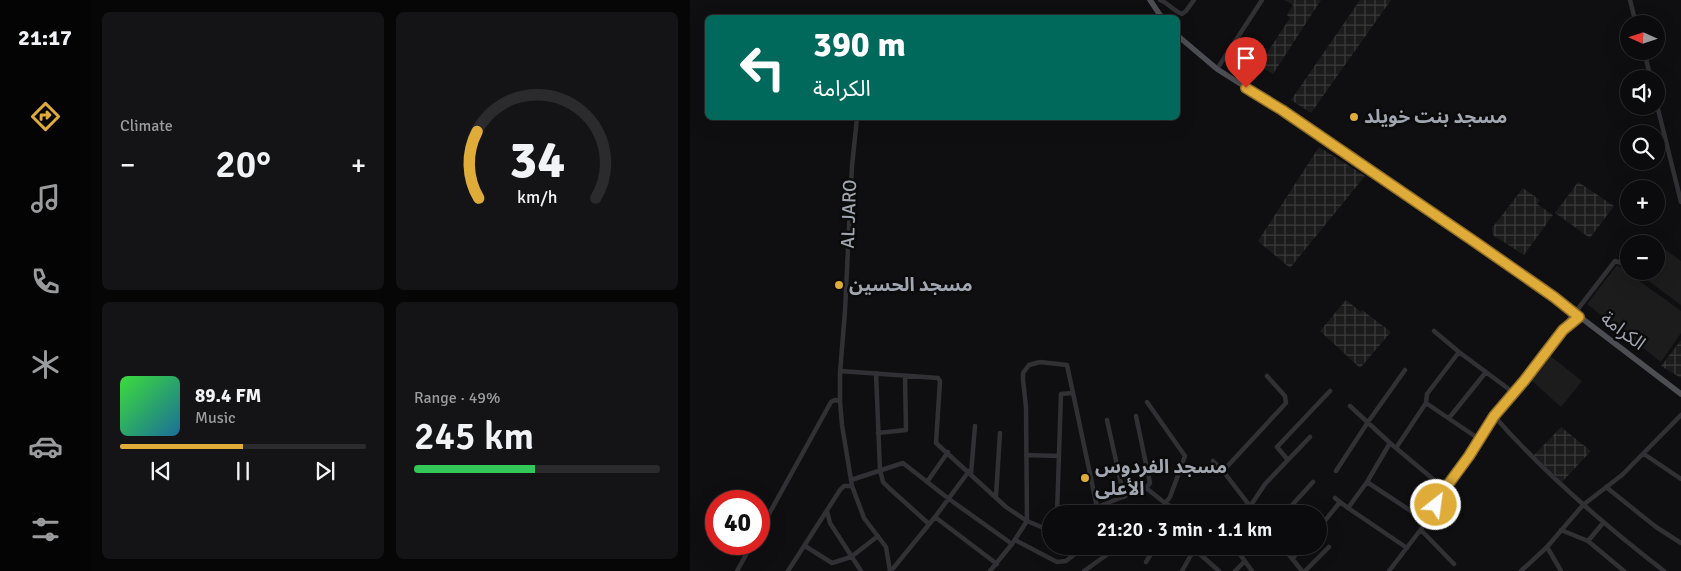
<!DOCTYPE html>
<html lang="en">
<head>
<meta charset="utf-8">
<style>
	:root { --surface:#0b0b0d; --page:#141416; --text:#f1f3f6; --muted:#9a9b9d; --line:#2b2b2e; --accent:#dfab39 }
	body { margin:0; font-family:Signika,"Noto Sans Arabic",sans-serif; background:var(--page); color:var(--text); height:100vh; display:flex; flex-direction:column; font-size:19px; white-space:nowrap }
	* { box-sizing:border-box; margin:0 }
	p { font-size:16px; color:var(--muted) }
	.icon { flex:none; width:28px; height:28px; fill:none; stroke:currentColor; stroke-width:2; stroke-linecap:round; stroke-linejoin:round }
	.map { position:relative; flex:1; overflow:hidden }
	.details { display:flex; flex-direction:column; gap:12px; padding:12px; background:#060607; width:600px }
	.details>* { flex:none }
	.top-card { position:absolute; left:15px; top:15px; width:475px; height:105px; border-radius:8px; box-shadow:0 5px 20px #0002,0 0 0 1px var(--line); background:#00695c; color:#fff; overflow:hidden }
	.needle { width:32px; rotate:273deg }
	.controls { position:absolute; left:930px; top:15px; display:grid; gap:10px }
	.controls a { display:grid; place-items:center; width:45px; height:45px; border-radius:50%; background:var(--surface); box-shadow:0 5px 20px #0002,0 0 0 1px var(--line); font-size:25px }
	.speed { position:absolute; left:15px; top:490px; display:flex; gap:10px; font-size:25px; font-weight:700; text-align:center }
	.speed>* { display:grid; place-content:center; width:65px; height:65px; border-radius:50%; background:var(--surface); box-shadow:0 5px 20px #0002,0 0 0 1px var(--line); line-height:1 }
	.speed .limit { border:8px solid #d22; background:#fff; color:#111 }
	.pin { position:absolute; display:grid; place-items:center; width:42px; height:42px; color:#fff; margin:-51px -21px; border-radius:50% 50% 50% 0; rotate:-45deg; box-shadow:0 0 5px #0007 }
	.pin .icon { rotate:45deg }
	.me { position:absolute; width:55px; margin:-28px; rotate:30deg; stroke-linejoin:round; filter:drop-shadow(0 0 4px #0008) }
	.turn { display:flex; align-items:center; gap:18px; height:105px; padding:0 25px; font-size:22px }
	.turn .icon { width:65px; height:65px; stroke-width:2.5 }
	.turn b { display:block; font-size:35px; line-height:42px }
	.big { font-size:38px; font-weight:600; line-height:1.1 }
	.details .card { flex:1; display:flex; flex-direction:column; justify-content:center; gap:8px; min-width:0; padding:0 18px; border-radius:8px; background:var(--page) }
	.details .dial { align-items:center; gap:0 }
	.dial svg { height:130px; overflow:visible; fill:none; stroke:var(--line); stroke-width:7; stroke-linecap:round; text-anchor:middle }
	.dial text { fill:var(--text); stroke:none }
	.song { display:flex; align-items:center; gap:15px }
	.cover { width:60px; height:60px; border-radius:8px; background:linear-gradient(135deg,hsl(120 70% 55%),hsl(200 70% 35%)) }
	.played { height:5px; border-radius:2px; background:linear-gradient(90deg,var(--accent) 50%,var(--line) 50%) }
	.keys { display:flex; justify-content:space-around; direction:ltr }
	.heat { display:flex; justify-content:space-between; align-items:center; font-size:28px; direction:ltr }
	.charge { height:8px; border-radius:4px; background:linear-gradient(90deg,#34c759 49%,var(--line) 0) }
	.details .tiles { flex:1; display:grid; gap:12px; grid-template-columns:repeat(2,1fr) }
	.trip { position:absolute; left:352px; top:505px; width:285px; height:50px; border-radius:25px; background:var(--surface); box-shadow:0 5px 20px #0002,0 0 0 1px var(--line); font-weight:600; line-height:50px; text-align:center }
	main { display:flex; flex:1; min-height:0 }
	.menu { display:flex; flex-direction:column; width:90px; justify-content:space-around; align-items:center; background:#040405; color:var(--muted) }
	.menu .icon { width:35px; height:35px }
	.menu .current { color:var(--accent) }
	.menu b { font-size:22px; color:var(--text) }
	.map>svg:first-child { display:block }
	.built { fill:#1c1c1d }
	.industrial { fill:url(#industrial-grid) }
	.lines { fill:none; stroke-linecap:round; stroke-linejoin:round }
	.minor { stroke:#313135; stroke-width:4.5 }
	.major { stroke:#4d4e54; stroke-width:5.5 }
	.route-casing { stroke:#916f25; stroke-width:12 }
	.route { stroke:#dfab39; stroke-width:9 }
	.poi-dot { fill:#dfab39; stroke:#0b0b0c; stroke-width:2 }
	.labels { text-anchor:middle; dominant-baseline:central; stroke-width:5; stroke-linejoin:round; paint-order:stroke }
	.poi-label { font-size:19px; font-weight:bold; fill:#a2a6b0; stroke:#0b0b0c; text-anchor:start }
	.street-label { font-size:19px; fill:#a2a6b0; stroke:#0b0b0c }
</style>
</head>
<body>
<main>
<nav class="menu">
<b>21:17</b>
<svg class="icon current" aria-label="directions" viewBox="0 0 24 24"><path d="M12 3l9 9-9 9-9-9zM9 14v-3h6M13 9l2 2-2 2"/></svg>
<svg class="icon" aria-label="music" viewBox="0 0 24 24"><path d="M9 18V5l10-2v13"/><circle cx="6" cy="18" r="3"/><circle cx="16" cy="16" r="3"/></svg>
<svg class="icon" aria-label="phone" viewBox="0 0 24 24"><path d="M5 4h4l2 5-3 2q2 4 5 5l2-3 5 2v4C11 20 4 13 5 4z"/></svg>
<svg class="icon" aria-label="climate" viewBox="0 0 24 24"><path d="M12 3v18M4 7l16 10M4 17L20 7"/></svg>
<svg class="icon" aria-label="car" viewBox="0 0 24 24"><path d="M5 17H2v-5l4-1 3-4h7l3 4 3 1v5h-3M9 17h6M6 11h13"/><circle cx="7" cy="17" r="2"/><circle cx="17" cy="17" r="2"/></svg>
<svg class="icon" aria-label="filters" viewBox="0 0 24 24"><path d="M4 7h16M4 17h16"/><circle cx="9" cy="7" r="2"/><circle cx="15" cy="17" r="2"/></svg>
</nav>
<section class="details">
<div class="tiles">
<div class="card"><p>Climate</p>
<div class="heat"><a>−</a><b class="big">20°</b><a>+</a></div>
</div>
<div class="card dial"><svg viewBox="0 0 100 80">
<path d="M14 69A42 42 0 1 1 86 69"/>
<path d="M14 69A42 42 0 0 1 13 28" stroke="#dfab39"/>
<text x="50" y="56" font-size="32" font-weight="700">34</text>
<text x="50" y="72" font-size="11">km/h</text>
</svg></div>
<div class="card">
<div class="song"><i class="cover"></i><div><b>89.4 FM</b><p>Music</p></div></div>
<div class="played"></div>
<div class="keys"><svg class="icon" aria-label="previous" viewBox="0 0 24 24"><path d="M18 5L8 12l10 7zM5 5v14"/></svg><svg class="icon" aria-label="pause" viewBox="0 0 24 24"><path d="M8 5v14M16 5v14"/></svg><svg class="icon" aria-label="next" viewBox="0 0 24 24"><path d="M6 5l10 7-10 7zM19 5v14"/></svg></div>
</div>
<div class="card"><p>Range · 49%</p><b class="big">245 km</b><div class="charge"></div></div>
</div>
</section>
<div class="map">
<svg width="991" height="571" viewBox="0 0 991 571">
	<defs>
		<pattern id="industrial-grid" width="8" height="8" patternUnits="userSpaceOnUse" patternTransform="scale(1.25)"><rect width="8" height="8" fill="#1c1c1d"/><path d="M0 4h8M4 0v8" fill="none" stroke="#3a3a3b"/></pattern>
	</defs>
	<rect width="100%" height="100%" fill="#0f0f11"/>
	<path class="built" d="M957,236L991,261V305L945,271H966V244H952Z
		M927,265L991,311V333L971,362L897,304Z
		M859,355L892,381L871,407L840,379Z"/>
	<path class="industrial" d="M595,0H631L583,74L569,65L600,18L597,15L603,5Z
		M670,0H701L621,113L601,100Z
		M629,147L675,176L600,268L568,241Z
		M888,182L924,206L900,238L865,213Z
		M833,188L850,200L847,204L863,215L834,255L803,235L802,228Z
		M656,300L671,312L672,310L701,332L670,368L630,331Z
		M991,340V378L971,366Z
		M871,427L901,451L872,482L844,455Z"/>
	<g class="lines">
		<path class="minor" d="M470,0C478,3 484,11 492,14L496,11L504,0
			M940,0L946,24
			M954,51L961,79
			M527,69L572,0
			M966,101L991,202
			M167,118L162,166L155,311L150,373V401L152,425L162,486L174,518L196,547L200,571
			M883,313L873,330L889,317
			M884,314L925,261L932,263
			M769,352L824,393
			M150,371L248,378L250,381L246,443L316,507L337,521L361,531
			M186,373L190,470L193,482L199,488L239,524
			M457,402L495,456L480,497L467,514
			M736,403L789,439
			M660,406L700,443L755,489
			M804,416C855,474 913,524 974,571
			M759,418L796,372
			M417,420L434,497
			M188,433L216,430L215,376
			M706,448L736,403L737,394L769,352L744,331
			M954,454L991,479
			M336,455L369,456
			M598,460L587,447L640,391
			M523,461L533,471L566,514
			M533,471L596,403L595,396L577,376
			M646,471L678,422L715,370
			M281,474L285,426
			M161,480L213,463L259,499L322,544
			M237,482L258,452
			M677,482L736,521
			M916,487L966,527L991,543
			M456,488L475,503L494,514
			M306,496L310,433
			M645,498L658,508L717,548
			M658,508L677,482L700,443
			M137,511L140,523L171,571
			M367,514L371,394L383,393L407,507
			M398,514L407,507L456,488L460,483L446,416
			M555,514L575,484L620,437
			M594,514L623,482
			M245,517L307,564
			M629,528L650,502
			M731,530L764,564
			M871,530L898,541L934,571
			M69,532L141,402L145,400L150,401
			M325,540L367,562L376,561L395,546
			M898,541L913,523
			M115,546L142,563L161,557L188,536
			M412,546L417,554
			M544,546L562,571
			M592,546L612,571
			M857,547L871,571
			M504,549L529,571
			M602,559L613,546
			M456,562L466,546
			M47,571L62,544
			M98,571L150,490L154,486H162
			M201,571L245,517L279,471
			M300,571L322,544L337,521L336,407L333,380V373L339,365L350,362L377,365L383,393
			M394,571L429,546
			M492,571L506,546
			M545,571L555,561
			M615,571L639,547
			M699,571L735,524L757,486L779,456L804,416L834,381L873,330
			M831,571L857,547L893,505L932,475L991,415"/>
		<path class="major" d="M460,0L472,18
			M488,36L527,69L592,110L864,297L991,394"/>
	</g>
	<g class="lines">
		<g class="route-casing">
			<path id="route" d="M556,88L592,110L785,242L864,297L889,317L873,330L834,381L804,416L779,456L757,486L746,505"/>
		</g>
		<use href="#route" class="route"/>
	</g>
	<g class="poi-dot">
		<circle cx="664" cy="117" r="5"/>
		<circle cx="149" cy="285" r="5"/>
		<circle cx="395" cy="478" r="5"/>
	</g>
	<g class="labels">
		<g class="poi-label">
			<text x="674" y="117">مسجد بنت خويلد</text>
			<text x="159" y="285">مسجد الحسين</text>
			<text x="405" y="467">مسجد الفردوس<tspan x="405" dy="22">الأعلى</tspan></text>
		</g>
		<g class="street-label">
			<text transform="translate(159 214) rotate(-88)">AL JARO</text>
			<text transform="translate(933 331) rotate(37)">الكرامة</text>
		</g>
	</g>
</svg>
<div class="controls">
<a><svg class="needle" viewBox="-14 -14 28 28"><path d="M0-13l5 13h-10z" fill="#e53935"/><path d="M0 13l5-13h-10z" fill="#9a9b9d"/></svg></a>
<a><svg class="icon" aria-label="sound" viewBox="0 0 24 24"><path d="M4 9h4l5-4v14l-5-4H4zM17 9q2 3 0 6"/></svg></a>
<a><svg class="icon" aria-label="search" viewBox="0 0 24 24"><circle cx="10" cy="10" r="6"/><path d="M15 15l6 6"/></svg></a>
<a>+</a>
<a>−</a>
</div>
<div class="speed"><div class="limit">40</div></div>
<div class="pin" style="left:556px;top:88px;background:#d93025"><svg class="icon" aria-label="arrive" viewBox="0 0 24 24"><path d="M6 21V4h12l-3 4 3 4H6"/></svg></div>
<svg class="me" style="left:746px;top:505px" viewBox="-20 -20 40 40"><circle r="17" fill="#dfab39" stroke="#fff" stroke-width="3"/><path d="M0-11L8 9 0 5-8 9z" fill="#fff"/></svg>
<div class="trip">21:20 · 3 min · 1.1 km</div>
<div class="top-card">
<div class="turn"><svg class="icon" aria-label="left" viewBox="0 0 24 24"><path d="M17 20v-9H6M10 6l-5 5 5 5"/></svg><div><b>390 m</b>الكرامة</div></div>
</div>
</div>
</main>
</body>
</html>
